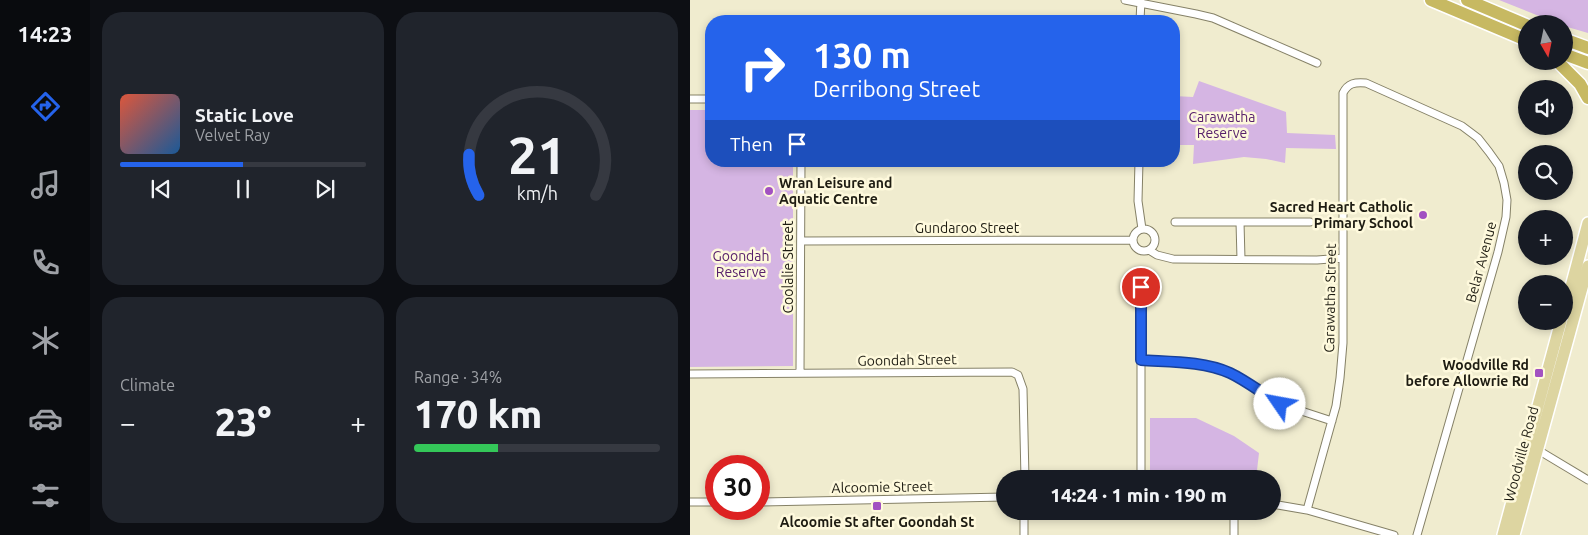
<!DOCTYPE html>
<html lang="en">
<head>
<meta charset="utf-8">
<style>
	:root { --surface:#171b24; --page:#20242c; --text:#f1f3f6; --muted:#9ea1a6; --line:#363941; --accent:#2563eb }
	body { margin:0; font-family:Ubuntu,sans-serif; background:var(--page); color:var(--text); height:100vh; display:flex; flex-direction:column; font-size:19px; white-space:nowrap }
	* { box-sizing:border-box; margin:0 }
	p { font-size:16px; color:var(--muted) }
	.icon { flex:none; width:28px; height:28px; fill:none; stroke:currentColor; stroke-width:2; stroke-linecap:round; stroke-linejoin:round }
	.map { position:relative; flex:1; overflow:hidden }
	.panel { display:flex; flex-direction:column; gap:12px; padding:12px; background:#0d0f14; width:600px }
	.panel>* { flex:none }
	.guide { position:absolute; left:15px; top:15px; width:475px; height:152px; border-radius:20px; box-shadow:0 2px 8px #0003; background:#2563eb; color:#fff; overflow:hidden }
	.needle { width:32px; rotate:171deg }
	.fabs { position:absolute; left:828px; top:15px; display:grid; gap:10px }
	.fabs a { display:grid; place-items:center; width:55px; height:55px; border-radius:50%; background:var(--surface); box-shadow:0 2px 8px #0003; font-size:25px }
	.speed { position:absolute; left:15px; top:455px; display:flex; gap:10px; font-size:25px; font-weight:700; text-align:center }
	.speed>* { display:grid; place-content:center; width:65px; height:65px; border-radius:50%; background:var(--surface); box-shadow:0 2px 8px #0003; line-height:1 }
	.speed .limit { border:8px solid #d22; background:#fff; color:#111 }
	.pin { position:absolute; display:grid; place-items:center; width:42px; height:42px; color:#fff; margin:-21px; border:2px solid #fff; border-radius:50%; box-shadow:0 1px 5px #0007 }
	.me { position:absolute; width:55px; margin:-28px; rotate:303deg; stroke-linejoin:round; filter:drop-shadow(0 0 4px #0008) }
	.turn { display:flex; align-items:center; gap:18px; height:105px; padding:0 25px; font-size:22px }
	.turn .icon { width:65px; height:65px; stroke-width:2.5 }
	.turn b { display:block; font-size:35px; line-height:42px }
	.then { display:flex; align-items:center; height:48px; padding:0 25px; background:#0003; gap:10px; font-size:19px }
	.big { font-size:38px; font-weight:800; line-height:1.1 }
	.panel .tile { flex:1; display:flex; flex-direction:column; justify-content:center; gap:8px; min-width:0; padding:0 18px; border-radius:20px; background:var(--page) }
	.panel .dial { align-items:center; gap:0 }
	.dial svg { height:130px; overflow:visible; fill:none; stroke:var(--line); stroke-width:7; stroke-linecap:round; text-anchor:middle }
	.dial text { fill:var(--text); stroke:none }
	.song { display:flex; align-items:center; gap:15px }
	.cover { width:60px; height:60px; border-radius:8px; background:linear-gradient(135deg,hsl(10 70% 55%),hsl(210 70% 35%)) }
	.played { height:5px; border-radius:2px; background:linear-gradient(90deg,var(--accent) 50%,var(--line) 50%) }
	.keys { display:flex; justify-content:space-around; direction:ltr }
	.heat { display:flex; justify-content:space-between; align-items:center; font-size:28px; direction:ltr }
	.charge { height:8px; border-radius:4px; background:linear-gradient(90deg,#34c759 34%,var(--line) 0) }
	.panel .tiles { flex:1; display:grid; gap:12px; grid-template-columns:repeat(2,1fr) }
	.trip { position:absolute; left:306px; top:470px; width:285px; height:50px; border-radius:25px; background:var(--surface); box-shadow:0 2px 8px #0003; font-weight:800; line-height:50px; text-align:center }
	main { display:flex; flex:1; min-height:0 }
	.dock { display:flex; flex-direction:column; width:90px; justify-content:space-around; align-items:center; background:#090b0e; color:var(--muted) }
	.dock .icon { width:35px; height:35px }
	.dock .selected { color:var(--accent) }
	.dock b { font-size:22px; color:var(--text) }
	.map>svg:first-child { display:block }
	.green { fill:#d5b5e3 }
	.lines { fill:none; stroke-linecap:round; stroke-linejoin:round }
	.street-casing { stroke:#858167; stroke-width:9 }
	.primary-casing { stroke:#fff; stroke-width:14 }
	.highway-casing { stroke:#fff; stroke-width:15 }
	.street { stroke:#fff; stroke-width:7 }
	.primary { stroke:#ddd5a1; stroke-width:11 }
	.highway { stroke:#c7b962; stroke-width:12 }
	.route-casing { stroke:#184099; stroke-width:12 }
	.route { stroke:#2563eb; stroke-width:9 }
	.poi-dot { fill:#a251c1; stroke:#fef9dc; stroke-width:2 }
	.labels { text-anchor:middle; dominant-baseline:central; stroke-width:5; stroke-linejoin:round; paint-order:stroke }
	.park-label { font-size:14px; fill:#58216c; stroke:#fef9dc }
	.poi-label { font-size:14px; font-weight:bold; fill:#1e1c12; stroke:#fef9dc; text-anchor:end }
	.street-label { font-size:14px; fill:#1e1c12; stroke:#fef9dc }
</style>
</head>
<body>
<main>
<nav class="dock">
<b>14:23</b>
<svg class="icon selected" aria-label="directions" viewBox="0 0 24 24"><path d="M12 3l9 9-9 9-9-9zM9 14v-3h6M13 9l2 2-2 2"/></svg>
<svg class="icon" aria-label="music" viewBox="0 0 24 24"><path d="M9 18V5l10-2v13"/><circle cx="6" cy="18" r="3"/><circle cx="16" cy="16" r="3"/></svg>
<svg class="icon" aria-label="phone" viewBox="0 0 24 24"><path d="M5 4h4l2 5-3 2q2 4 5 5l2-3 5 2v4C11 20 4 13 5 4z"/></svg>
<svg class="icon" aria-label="climate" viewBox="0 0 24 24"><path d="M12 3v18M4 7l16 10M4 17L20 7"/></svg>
<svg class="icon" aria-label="car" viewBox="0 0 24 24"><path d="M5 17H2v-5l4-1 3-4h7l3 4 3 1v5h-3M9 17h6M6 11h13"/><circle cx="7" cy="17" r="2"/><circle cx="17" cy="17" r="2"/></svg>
<svg class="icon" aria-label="filters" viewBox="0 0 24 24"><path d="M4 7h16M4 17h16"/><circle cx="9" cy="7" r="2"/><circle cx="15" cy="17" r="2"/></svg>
</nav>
<section class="panel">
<div class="tiles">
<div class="tile">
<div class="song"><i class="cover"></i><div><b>Static Love</b><p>Velvet Ray</p></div></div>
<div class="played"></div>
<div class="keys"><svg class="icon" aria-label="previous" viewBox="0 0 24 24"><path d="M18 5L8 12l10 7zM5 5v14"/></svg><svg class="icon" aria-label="pause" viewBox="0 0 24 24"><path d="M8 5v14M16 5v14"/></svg><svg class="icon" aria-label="next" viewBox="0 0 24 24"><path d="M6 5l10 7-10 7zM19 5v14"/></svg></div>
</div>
<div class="tile dial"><svg viewBox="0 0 100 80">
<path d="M14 69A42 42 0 1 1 86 69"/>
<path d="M14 69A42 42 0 0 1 8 44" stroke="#2563eb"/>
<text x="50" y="56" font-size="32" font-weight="700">21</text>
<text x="50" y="72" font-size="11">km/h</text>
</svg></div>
<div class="tile"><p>Climate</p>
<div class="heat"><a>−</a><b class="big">23°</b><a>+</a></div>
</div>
<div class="tile"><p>Range · 34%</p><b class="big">170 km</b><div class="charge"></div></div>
</div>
</section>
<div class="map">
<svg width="898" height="535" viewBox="0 0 898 535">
	<rect width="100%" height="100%" fill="#f0eccf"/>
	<path class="green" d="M809,0H898V33L874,26V24H869Z
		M509,81L596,112L597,133L645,135L646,149L596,148L595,163L576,159L554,157L503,164L504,145H484V96L503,97Z
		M0,110H21V161H103V366L0,367Z
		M460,418H506L544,436L569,453L566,479H460Z"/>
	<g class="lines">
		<g class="street-casing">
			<path id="street" d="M435,0L506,14L523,18L627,63
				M450,21L451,0
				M0,99H21
				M449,161L448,201L452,229
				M485,222H620
				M550,222L551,259
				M443 240a11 11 0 1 1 22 0a11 11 0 1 1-22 0Z
				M111,241L443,240
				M459,250L467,255L483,259L627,260L653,258
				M451,279V479
				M451,360L506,364L524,367L540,373L590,404L642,421
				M110,373L111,161
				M0,374L322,372L328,375L333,389L335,479
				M848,450L898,480
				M0,502H26
				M69,502L315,497
				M582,504L617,510L704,535
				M617,510L646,406L650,378L653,343V93C658,83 665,82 676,83L772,126L788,138L799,152L809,166L814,183L817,200L816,217L808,252L727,535
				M334,511V535
				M544,535V511"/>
		</g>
		<g class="primary-casing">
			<path id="primary" d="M874,313L898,223
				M813,535L871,321
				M824,535L898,266"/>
		</g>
		<g class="highway-casing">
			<path id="highway" d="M741,0L836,40
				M777,0L836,25
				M874,39L898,48
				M874,54L898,63
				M867,61L890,84L898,98"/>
		</g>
		<use href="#street" class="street"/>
		<use href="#primary" class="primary"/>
		<use href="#highway" class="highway"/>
	</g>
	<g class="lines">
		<g class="route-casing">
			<path id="route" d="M451,287V360C480,362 513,361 540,373C557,381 573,394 590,404"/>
		</g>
		<use href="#route" class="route"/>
	</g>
	<g class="poi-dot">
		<circle cx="79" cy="191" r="5"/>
		<circle cx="733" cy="215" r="5"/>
		<rect x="844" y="368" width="10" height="10" rx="2.5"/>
		<rect x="182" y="501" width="10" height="10" rx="2.5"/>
	</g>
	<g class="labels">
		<g class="park-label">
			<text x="532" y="117">Carawatha<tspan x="532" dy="16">Reserve</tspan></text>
			<text x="51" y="256">Goondah<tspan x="51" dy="16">Reserve</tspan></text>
		</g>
		<g class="poi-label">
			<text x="89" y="183" text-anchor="start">Wran Leisure and<tspan x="89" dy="16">Aquatic Centre</tspan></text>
			<text x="723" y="207">Sacred Heart Catholic<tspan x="723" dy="16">Primary School</tspan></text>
			<text x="839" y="365">Woodville Rd<tspan x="839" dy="16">before Allowrie Rd</tspan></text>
			<text x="187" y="522" text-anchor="middle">Alcoomie St after Goondah St</text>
		</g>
		<g class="street-label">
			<text x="277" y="228">Gundaroo Street</text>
			<text transform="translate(791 262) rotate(-75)">Belar Avenue</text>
			<text transform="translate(98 267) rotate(-90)">Coolalie Street</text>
			<text transform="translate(640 298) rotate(-89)">Carawatha Street</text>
			<text transform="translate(217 360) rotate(-1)">Goondah Street</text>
			<text transform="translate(831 454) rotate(-75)">Woodville Road</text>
			<text transform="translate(192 487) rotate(-1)">Alcoomie Street</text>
		</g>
	</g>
</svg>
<div class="fabs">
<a><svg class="needle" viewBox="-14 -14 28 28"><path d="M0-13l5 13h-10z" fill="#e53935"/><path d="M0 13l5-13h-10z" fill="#9ea1a6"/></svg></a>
<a><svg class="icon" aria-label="sound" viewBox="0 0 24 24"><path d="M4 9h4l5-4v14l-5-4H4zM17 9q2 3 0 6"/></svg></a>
<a><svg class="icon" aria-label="search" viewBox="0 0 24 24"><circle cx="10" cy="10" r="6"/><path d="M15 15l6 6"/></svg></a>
<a>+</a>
<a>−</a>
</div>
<div class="speed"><div class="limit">30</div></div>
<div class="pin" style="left:451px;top:287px;background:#d93025"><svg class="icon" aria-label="arrive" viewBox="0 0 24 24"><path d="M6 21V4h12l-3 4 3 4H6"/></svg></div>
<svg class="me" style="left:590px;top:404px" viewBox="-20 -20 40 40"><circle r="19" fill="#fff"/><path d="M0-13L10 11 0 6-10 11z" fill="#2563eb"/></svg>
<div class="trip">14:24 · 1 min · 190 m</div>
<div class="guide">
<div class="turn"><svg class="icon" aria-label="right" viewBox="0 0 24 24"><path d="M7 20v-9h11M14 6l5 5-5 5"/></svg><div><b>130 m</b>Derribong Street</div></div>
<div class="then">Then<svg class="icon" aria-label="arrive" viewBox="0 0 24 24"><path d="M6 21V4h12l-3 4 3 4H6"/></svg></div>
</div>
</div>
</main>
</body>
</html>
